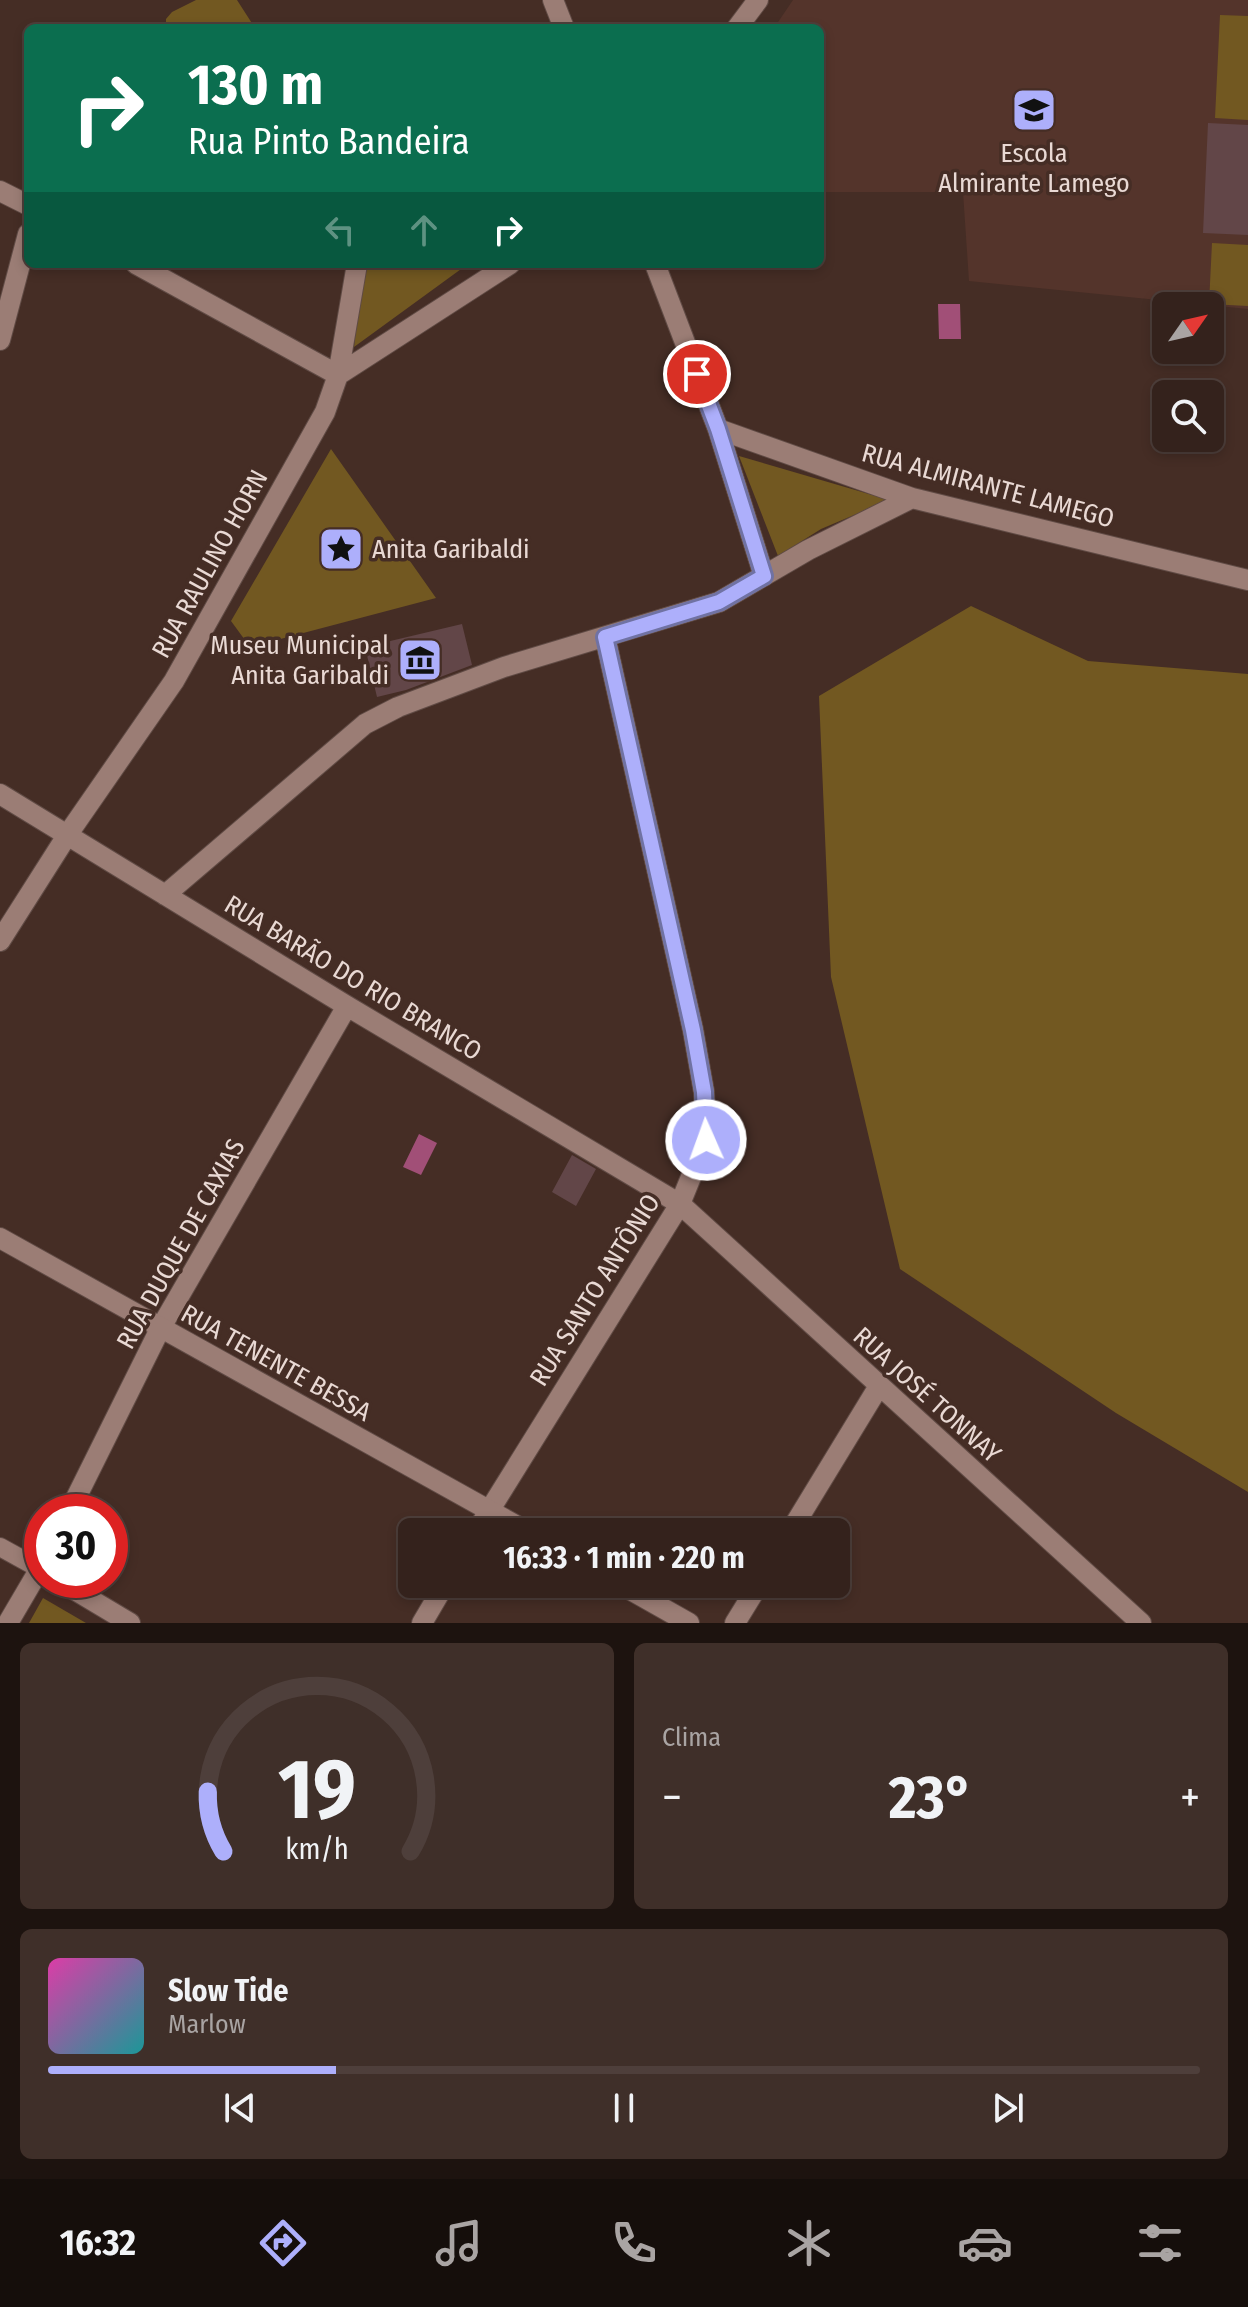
<!DOCTYPE html>
<html lang="pt">
<head>
<meta charset="utf-8">
<style>
	:root { --surface:#34221c; --page:#3f2f29; --text:#f1f3f6; --muted:#a9a4a3; --line:#4e3f3b; --accent:#adaffb }
	body { margin:0; font-family:"Fira Sans Condensed",sans-serif; background:var(--page); color:var(--text); height:100vh; display:flex; flex-direction:column; font-size:30px; white-space:nowrap }
	* { box-sizing:border-box; margin:0 }
	p { font-size:26px; color:var(--muted) }
	.icon { flex:none; width:44px; height:44px; fill:none; stroke:currentColor; stroke-width:2; stroke-linecap:round; stroke-linejoin:round }
	.map { position:relative; height:1623px; overflow:hidden }
	.sheet { display:flex; flex-direction:column; gap:20px; padding:20px; background:#1d130f; flex:1 }
	.sheet>* { flex:none }
	.top-card { position:absolute; left:24px; top:24px; width:800px; height:244px; border-radius:12px; box-shadow:0 4px 12px #0003,0 0 0 2px var(--line); background:#0b6e4f; color:#fff; overflow:hidden }
	.needle { width:52px; rotate:56deg }
	.tools { position:absolute; left:1152px; top:292px; display:grid; gap:16px }
	.tools a { display:grid; place-items:center; width:72px; height:72px; border-radius:12px; background:var(--surface); box-shadow:0 4px 12px #0003,0 0 0 2px var(--line); font-size:40px }
	.speed { position:absolute; left:24px; top:1494px; display:flex; gap:16px; font-size:40px; font-weight:700; text-align:center }
	.speed>* { display:grid; place-content:center; width:104px; height:104px; border-radius:50%; background:var(--surface); box-shadow:0 4px 12px #0003,0 0 0 2px var(--line); line-height:1 }
	.speed .limit { border:12px solid #d22; background:#fff; color:#111 }
	.pin { position:absolute; display:grid; place-items:center; width:68px; height:68px; color:#fff; margin:-34px; border:4px solid #fff; border-radius:50%; box-shadow:0 2px 8px #0007 }
	.me { position:absolute; width:88px; margin:-44px; rotate:358deg; stroke-linejoin:round; filter:drop-shadow(0 0 6px #0008) }
	.turn { display:flex; align-items:center; gap:28px; height:168px; padding:0 32px; font-size:36px }
	.turn .icon { width:104px; height:104px; stroke-width:2.5 }
	.turn b { display:block; font-size:56px; line-height:68px }
	.lanes { display:flex; align-items:center; height:76px; padding:0 32px; background:#0003; justify-content:center; gap:40px; direction:ltr }
	.lanes .off { opacity:.35 }
	.big { font-size:60px; font-weight:700; line-height:1.1 }
	.sheet .widget { flex:1; display:flex; flex-direction:column; justify-content:center; gap:12px; min-width:0; padding:0 28px; border-radius:12px; background:var(--page) }
	.sheet .dial { align-items:center; gap:0 }
	.dial svg { height:208px; overflow:visible; fill:none; stroke:var(--line); stroke-width:7; stroke-linecap:round; text-anchor:middle }
	.dial text { fill:var(--text); stroke:none }
	.song { display:flex; align-items:center; gap:24px }
	.cover { width:96px; height:96px; border-radius:12px; background:linear-gradient(135deg,hsl(320 70% 55%),hsl(180 70% 35%)) }
	.played { height:8px; border-radius:4px; background:linear-gradient(90deg,var(--accent) 25%,var(--line) 25%) }
	.keys { display:flex; justify-content:space-around; direction:ltr }
	.heat { display:flex; justify-content:space-between; align-items:center; font-size:44px; direction:ltr }
	.sheet .tiles { flex:1; display:grid; gap:20px; grid-template-columns:1fr 1fr }
	.widget:last-child { grid-column:span 2 }
	.trip { position:absolute; left:398px; top:1518px; width:452px; height:80px; border-radius:12px; background:var(--surface); box-shadow:0 4px 12px #0003,0 0 0 2px var(--line); font-weight:700; line-height:80px; text-align:center }
	.tabs { display:flex; height:128px; justify-content:space-around; align-items:center; background:#150e0b; color:var(--muted) }
	.tabs .icon { width:56px; height:56px }
	.tabs .current { color:var(--accent) }
	.tabs b { font-size:36px; color:var(--text) }
	.map>svg:first-child { display:block }
	.built { fill:#54342b }
	.green { fill:#725821 }
	.water { fill:#a14f77 }
	.building { fill:#624648 }
	.lines { fill:none; stroke-linecap:round; stroke-linejoin:round }
	.pedestrian-casing { stroke:#604b45; stroke-width:20 }
	.minor-casing { stroke:#604b45; stroke-width:22 }
	.tertiary-casing { stroke:#604b45; stroke-width:22 }
	.pedestrian { stroke:#9b7d75; stroke-width:18 }
	.minor { stroke:#9b7d75; stroke-width:20 }
	.tertiary { stroke:#9b7d75; stroke-width:20 }
	.route-casing { stroke:#7072a3; stroke-width:20 }
	.route { stroke:#adaffb; stroke-width:14 }
	.labels { text-anchor:middle; dominant-baseline:central; stroke-width:7; stroke-linejoin:round; paint-order:stroke }
	.poi-label { font-size:26px; fill:#e9d9d4; stroke:#452d25 }
	.street-label { font-size:26px; fill:#e9d9d4; stroke:#452d25 }
</style>
</head>
<body>
<div class="map">
<svg width="1248" height="1623" viewBox="0 0 1248 1623">
	<rect width="100%" height="100%" fill="#452d25"/>
	<path class="built" d="M793,0H1248V309L969,281L963,192H820V28H774Z"/>
	<path class="green" d="M196,0H237L255,28H166V19L172,12Z
		M1220,15L1248,16V120L1215,118Z
		M1212,243L1248,245V306L1209,304Z
		M363,264H468L354,347Z
		M331,449L436,598L250,647L231,621Z
		M739,456L886,499L880,504L821,529L778,556Z
		M971,606L1088,661L1248,674V1492L1116,1413L900,1269L831,977L819,696Z
		M43,1598L86,1623H29Z"/>
	<path class="water" d="M960,304L961,339H939L938,304Z
		M419,1134L437,1143L421,1175L403,1167Z"/>
	<path class="building" d="M1208,123L1248,125V235L1203,233Z
		M462,624L472,665L406,690L377,697L365,647Z
		M572,1155L596,1169L576,1206L552,1192Z"/>
	<g class="lines">
		<g class="pedestrian-casing">
			<path id="pedestrian" d="M0,1547L40,1569"/>
		</g>
		<g class="minor-casing">
			<path id="minor" d="M553,0L564,28
				M737,28L758,0
				M0,191L28,205
				M136,264L338,375
				M655,264L718,429L764,576
				M0,340L28,234
				M338,375L510,264
				M718,429L912,498L1248,580
				M0,794L347,1006L680,1204L1141,1623
				M165,895L365,724L398,707L504,667L719,602L808,550L912,498
				M0,941L68,834L174,681L325,412L338,375L357,264
				M160,1329L347,1006
				M476,1532L680,1204L706,1140L704,1092L693,1030L605,637
				M790,1532L879,1386
				M58,1580L130,1623
				M422,1623L445,1584
				M735,1623L759,1584"/>
		</g>
		<g class="tertiary-casing">
			<path id="tertiary" d="M0,1238L528,1532
				M69,1512L160,1329
				M620,1584L689,1623
				M8,1623L42,1565"/>
		</g>
		<use href="#pedestrian" class="pedestrian"/>
		<use href="#minor" class="minor"/>
		<use href="#tertiary" class="tertiary"/>
	</g>
	<g class="lines">
		<g class="route-casing">
			<path id="route" d="M697,374L718,429L764,576L719,602L605,637L693,1030L704,1092L706,1140"/>
		</g>
		<use href="#route" class="route"/>
	</g>
	<defs>
		<g id="school-square" transform="scale(2.3)"><rect x="-9" y="-9" width="18" height="18" rx="4" fill="#adaffb" stroke="#452d25"/><path d="M0-5L7-2L0 1L-7-2ZM-4 1L0 2.5L4 1V4Q0 6-4 4Z" fill="#111"/></g>
		<g id="sight-square" transform="scale(2.3)"><rect x="-9" y="-9" width="18" height="18" rx="4" fill="#adaffb" stroke="#452d25"/><path d="M0-6L1.8-2.2L6-1.7L2.9 1.2L3.7 5.4L0 3.3L-3.7 5.4L-2.9 1.2L-6-1.7L-1.8-2.2Z" fill="#111"/></g>
		<g id="museum-square" transform="scale(2.3)"><rect x="-9" y="-9" width="18" height="18" rx="4" fill="#adaffb" stroke="#452d25"/><path d="M0-6L6-3V-2H-6V-3ZM-5-1h2V3h-2ZM-1-1h2V3h-2ZM3-1h2V3H3ZM-6 4H6V6H-6Z" fill="#111"/></g>
	</defs>
	<g fill-rule="evenodd">
		<use href="#school-square" x="1034" y="110"/>
		<use href="#sight-square" x="341" y="549"/>
		<use href="#museum-square" x="420" y="660"/>
	</g>
	<g class="labels">
		<g class="poi-label">
			<text x="1034" y="153">Escola<tspan x="1034" dy="30">Almirante Lamego</tspan></text>
			<text x="372" y="549" text-anchor="start">Anita Garibaldi</text>
			<text x="389" y="645" text-anchor="end">Museu Municipal<tspan x="389" dy="30">Anita Garibaldi</tspan></text>
		</g>
		<g class="street-label">
			<text transform="translate(988 486) rotate(15)">RUA ALMIRANTE LAMEGO</text>
			<text transform="translate(210 564) rotate(-61)">RUA RAULINO HORN</text>
			<text transform="translate(353 978) rotate(31)">RUA BARÃO DO RIO BRANCO</text>
			<text transform="translate(181 1244) rotate(-61)">RUA DUQUE DE CAXIAS</text>
			<text transform="translate(595 1290) rotate(-58)">RUA SANTO ANTÔNIO</text>
			<text transform="translate(276 1363) rotate(29)">RUA TENENTE BESSA</text>
			<text transform="translate(927 1395) rotate(42)">RUA JOSÉ TONNAY</text>
		</g>
	</g>
</svg>
<div class="tools">
<a><svg class="needle" viewBox="-14 -14 28 28"><path d="M0-13l5 13h-10z" fill="#e53935"/><path d="M0 13l5-13h-10z" fill="#a9a4a3"/></svg></a>
<a><svg class="icon" aria-label="search" viewBox="0 0 24 24"><circle cx="10" cy="10" r="6"/><path d="M15 15l6 6"/></svg></a>
</div>
<div class="speed"><div class="limit">30</div></div>
<div class="pin" style="left:697px;top:374px;background:#d93025"><svg class="icon" aria-label="arrive" viewBox="0 0 24 24"><path d="M6 21V4h12l-3 4 3 4H6"/></svg></div>
<svg class="me" style="left:706px;top:1140px" viewBox="-20 -20 40 40"><circle r="17" fill="#adaffb" stroke="#fff" stroke-width="3"/><path d="M0-11L8 9 0 5-8 9z" fill="#fff"/></svg>
<div class="trip">16:33 · 1 min · 220 m</div>
<div class="top-card">
<div class="turn"><svg class="icon" aria-label="right" viewBox="0 0 24 24"><path d="M7 20v-9h11M14 6l5 5-5 5"/></svg><div><b>130 m</b>Rua Pinto Bandeira</div></div>
<div class="lanes"><svg class="icon off" aria-label="left" viewBox="0 0 24 24"><path d="M17 20v-9H6M10 6l-5 5 5 5"/></svg><svg class="icon off" aria-label="ahead" viewBox="0 0 24 24"><path d="M12 20V5M6 11l6-6 6 6"/></svg><svg class="icon" aria-label="right" viewBox="0 0 24 24"><path d="M7 20v-9h11M14 6l5 5-5 5"/></svg></div>
</div>
</div>
<section class="sheet">
<div class="tiles">
<div class="widget dial"><svg viewBox="0 0 100 80">
<path d="M14 69A42 42 0 1 1 86 69"/>
<path d="M14 69A42 42 0 0 1 8 46" stroke="#adaffb"/>
<text x="50" y="56" font-size="32" font-weight="700">19</text>
<text x="50" y="72" font-size="11">km/h</text>
</svg></div>
<div class="widget"><p>Clima</p>
<div class="heat"><a>−</a><b class="big">23°</b><a>+</a></div>
</div>
<div class="widget">
<div class="song"><i class="cover"></i><div><b>Slow Tide</b><p>Marlow</p></div></div>
<div class="played"></div>
<div class="keys"><svg class="icon" aria-label="previous" viewBox="0 0 24 24"><path d="M18 5L8 12l10 7zM5 5v14"/></svg><svg class="icon" aria-label="pause" viewBox="0 0 24 24"><path d="M8 5v14M16 5v14"/></svg><svg class="icon" aria-label="next" viewBox="0 0 24 24"><path d="M6 5l10 7-10 7zM19 5v14"/></svg></div>
</div>
</div>
</section>
<nav class="tabs">
<b>16:32</b>
<svg class="icon current" aria-label="directions" viewBox="0 0 24 24"><path d="M12 3l9 9-9 9-9-9zM9 14v-3h6M13 9l2 2-2 2"/></svg>
<svg class="icon" aria-label="music" viewBox="0 0 24 24"><path d="M9 18V5l10-2v13"/><circle cx="6" cy="18" r="3"/><circle cx="16" cy="16" r="3"/></svg>
<svg class="icon" aria-label="phone" viewBox="0 0 24 24"><path d="M5 4h4l2 5-3 2q2 4 5 5l2-3 5 2v4C11 20 4 13 5 4z"/></svg>
<svg class="icon" aria-label="climate" viewBox="0 0 24 24"><path d="M12 3v18M4 7l16 10M4 17L20 7"/></svg>
<svg class="icon" aria-label="car" viewBox="0 0 24 24"><path d="M5 17H2v-5l4-1 3-4h7l3 4 3 1v5h-3M9 17h6M6 11h13"/><circle cx="7" cy="17" r="2"/><circle cx="17" cy="17" r="2"/></svg>
<svg class="icon" aria-label="filters" viewBox="0 0 24 24"><path d="M4 7h16M4 17h16"/><circle cx="9" cy="7" r="2"/><circle cx="15" cy="17" r="2"/></svg>
</nav>
</body>
</html>
